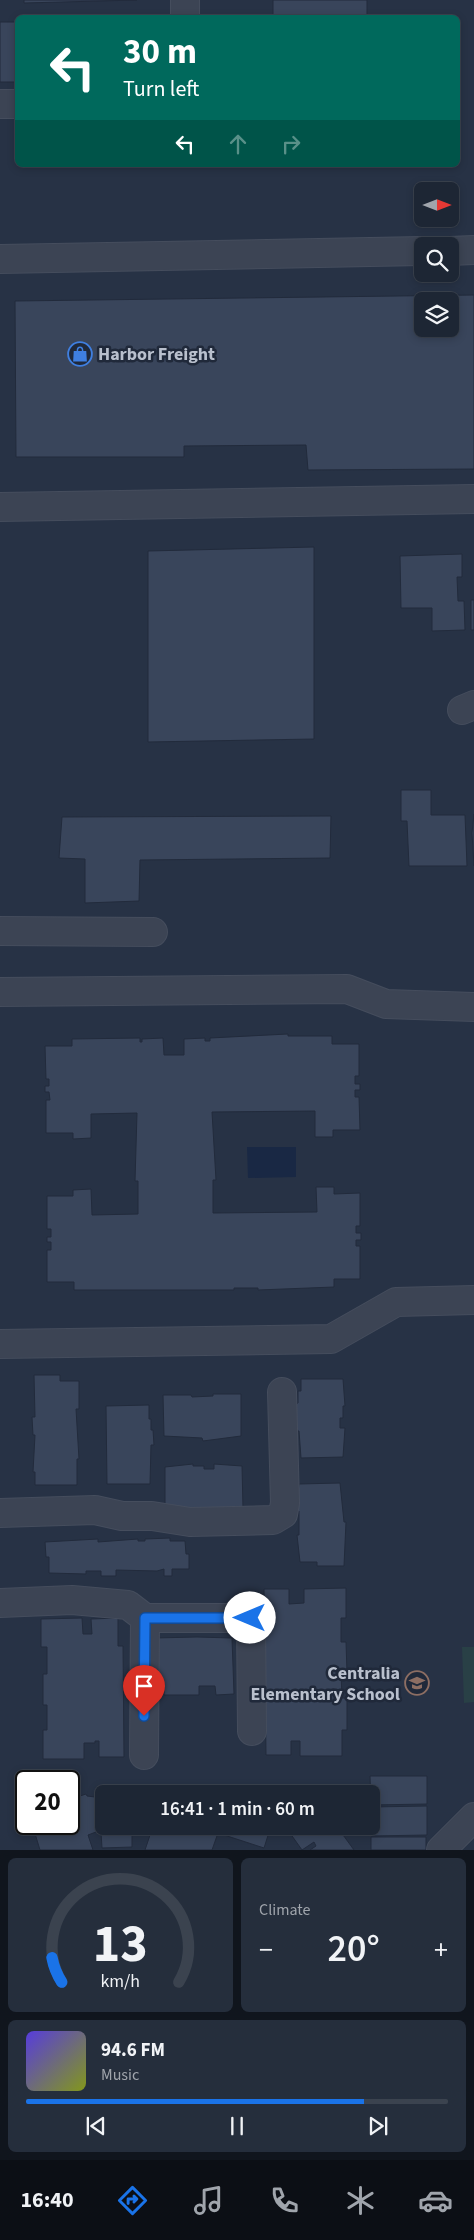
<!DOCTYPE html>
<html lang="en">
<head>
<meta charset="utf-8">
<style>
	:root { --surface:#1d2634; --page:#252e3c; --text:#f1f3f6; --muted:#a0a5ac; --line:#3b434f; --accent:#1a73e8 }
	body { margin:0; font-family:"Source Sans 3",sans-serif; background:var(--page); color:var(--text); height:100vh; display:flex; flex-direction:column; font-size:19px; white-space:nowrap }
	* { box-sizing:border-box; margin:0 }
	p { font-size:16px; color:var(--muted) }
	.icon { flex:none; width:28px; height:28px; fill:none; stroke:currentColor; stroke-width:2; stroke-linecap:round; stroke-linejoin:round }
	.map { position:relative; height:1850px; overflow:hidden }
	.sheet { display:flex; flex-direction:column; gap:8px; padding:8px; background:#10151d; flex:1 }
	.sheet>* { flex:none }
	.guide { position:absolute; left:15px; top:15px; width:445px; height:152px; border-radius:8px; box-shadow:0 2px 8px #0003,0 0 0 1px var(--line); background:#00695c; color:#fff; overflow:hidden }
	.needle { width:32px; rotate:90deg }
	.tools { position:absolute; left:414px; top:182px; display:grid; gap:10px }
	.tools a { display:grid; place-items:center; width:45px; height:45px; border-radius:8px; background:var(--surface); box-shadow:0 2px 8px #0003,0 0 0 1px var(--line); font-size:25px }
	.speed { position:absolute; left:15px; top:1770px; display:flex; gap:10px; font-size:25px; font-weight:700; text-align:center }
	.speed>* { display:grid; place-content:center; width:65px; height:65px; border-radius:50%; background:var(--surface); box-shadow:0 2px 8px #0003,0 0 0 1px var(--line); line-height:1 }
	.speed .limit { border:2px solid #111; border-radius:8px; background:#fff; color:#111 }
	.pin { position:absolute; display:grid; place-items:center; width:42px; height:42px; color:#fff; margin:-51px -21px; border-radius:50% 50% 50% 0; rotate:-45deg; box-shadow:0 0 5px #0007 }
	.pin .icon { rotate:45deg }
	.me { position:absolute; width:55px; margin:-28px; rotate:270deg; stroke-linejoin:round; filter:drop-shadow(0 0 4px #0008) }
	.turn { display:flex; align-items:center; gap:18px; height:105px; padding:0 25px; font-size:22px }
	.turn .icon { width:65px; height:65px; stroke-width:2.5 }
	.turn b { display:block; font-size:35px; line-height:42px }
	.lanes { display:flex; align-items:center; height:48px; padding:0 25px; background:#0003; justify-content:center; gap:25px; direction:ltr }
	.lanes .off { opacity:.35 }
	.big { font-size:38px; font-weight:600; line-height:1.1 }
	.sheet .widget { flex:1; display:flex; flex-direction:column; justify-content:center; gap:8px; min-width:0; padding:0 18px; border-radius:8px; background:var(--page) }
	.sheet .dial { align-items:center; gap:0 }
	.dial svg { height:130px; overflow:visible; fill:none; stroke:var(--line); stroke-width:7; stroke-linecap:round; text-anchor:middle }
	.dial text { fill:var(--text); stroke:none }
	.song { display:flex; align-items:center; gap:15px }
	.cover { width:60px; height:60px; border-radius:8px; background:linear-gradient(135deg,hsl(250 70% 55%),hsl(70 70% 35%)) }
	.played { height:5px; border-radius:2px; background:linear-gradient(90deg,var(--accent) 80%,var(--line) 80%) }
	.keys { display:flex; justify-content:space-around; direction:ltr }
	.heat { display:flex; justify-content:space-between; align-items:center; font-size:28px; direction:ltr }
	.sheet .tiles { flex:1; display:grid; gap:8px; grid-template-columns:1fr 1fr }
	.widget:last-child { grid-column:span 2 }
	.trip { position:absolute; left:95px; top:1785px; width:285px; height:50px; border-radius:8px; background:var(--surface); box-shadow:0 2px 8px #0003,0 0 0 1px var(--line); font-weight:600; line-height:50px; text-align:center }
	.tabs { display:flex; height:80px; justify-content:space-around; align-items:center; background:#0c0f15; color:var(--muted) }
	.tabs .icon { width:35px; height:35px }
	.tabs .active { color:var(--accent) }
	.tabs b { font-size:22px; color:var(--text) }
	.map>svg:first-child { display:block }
	.green { fill:#294046 }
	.water { fill:#192844 }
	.building { fill:#39455b; stroke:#222b3c; fill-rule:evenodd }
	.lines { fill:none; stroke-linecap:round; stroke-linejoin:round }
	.minor-casing { stroke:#454d5d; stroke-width:30 }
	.minor { stroke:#3c4454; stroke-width:28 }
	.route-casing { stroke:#114b97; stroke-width:12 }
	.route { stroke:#1a73e8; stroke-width:9 }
	.labels { text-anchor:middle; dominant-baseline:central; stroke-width:5; stroke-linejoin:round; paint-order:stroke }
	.poi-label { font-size:18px; font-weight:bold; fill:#b9c0cd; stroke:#20293a; text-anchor:start }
</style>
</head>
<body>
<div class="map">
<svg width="474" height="1850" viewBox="0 0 474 1850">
	<rect width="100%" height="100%" fill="#273245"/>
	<path class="green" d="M462,1647H474V1702L464,1703Z"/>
	<path class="water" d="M247,1147H296V1177L248,1178Z"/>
	<path class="building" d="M24,0H137L24,3Z
		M273,0H367V18H273Z
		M0,22H18V82H0Z
		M474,295V469L308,470L306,445L184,446V457H16L15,301ZM422,301H450V329H422Z
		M314,547V739L148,742V551Z
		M462,554V577H457L458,601H464L465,630L432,631V608H401L400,556Z
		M471,600H474V630H471Z
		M401,790H431V815H465L467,866H409L407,821H401Z
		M474,814V866L472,833Z
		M331,816L330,858L140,860L139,901L85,903V859L59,858L62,817Z
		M288,1034V1036H332V1044H359V1076H355V1084H360V1090H355V1097H359L360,1130H333V1137H315V1111L212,1112L216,1180H213V1213L317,1212L316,1187H334V1194L360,1193V1226H356V1233H361V1240H356V1246H360V1279H334V1287L258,1290V1288H234V1290H74V1282H47V1250H51V1242H47V1237H51V1229H47V1196H73V1190L91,1189L92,1215L138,1214V1181H135L137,1113L91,1114V1138L73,1139V1133H46V1100H50L49,1092H45V1086H49V1079H46L45,1046H72V1039L140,1038V1042H142V1039L163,1038L164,1055H184V1039L205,1038V1041H210V1038Z
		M34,1375H60V1381H79V1409H76L79,1459H77V1485H35V1472H33L35,1435H33L32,1417H35Z
		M301,1379H343L345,1406H343V1418H340V1428H345L343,1457L301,1458L299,1431H296V1404L298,1403V1391H301Z
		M213,1394H241V1436L203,1441L202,1438L164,1436L163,1395H191L192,1397L213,1396Z
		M149,1405V1419H151V1430H153L154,1445H151L150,1484H107L106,1406Z
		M193,1464V1466H204V1469H214V1464L242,1466L243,1508L178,1510L165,1508V1467Z
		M340,1483L344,1522H346L344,1566H317V1562H300L297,1535H299V1511H296L299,1484Z
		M170,1538V1541H185L186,1554H189V1569H172V1576H164V1569L157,1571L116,1570V1576H101V1571H86V1574L49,1573V1557H46L45,1542L98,1539V1542L138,1539V1541H145V1539Z
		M346,1588V1618H341V1642H346L347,1673H341L342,1698H347V1730H342V1756H300V1741H291V1755H266L264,1589H289V1604L304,1603V1589Z
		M82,1618L83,1634H92L91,1619L118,1618V1646H123L124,1757H99V1741H95V1743H84V1759H43V1730H47V1705H43V1674H47V1647H41V1619Z
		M197,1637L232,1638L234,1694L216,1695L215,1686H199V1695H164V1687H155L154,1638Z
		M370,1776H427V1804L371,1805Z
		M86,1794L87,1796L95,1797V1794L104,1795V1826H271L264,1848L218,1833L212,1850H145L150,1835L141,1832L132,1833V1847L102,1848L101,1832H96L88,1835L93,1850H40L33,1827L43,1824H69V1803L72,1802L71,1799Z
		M427,1806V1835L371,1836V1807Z
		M285,1826H340L338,1828L354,1850H310L316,1846L314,1842L302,1850Z
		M371,1837H426V1850H371Z"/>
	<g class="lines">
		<g class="minor-casing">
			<path id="minor" d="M185,18V0
				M0,104H18
				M450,251L474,250
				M0,259L422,251
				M0,507L474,499
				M462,710L474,705
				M0,931L153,932
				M0,992L347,989L386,1004L474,1007
				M0,1344L331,1339L396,1302L474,1300
				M0,1513L95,1510L122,1516H152L190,1522L273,1520L283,1514L285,1503L282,1392
				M0,1603L72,1600L128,1605L145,1618H251L252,1731
				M144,1755L145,1618
				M441,1850L474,1817"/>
		</g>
		<use href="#minor" class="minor"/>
	</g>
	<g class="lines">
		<g class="route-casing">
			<path id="route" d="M144,1716L145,1618H250"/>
		</g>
		<use href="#route" class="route"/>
	</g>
	<defs>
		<g id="shop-ring" transform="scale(1.25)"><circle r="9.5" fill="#20293a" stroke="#3f7fe0" stroke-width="1.5"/><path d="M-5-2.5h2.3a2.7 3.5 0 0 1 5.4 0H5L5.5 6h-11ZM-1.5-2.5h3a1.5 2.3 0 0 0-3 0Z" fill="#3f7fe0"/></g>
		<g id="school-ring" transform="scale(1.25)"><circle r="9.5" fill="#20293a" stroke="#8d6e63" stroke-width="1.5"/><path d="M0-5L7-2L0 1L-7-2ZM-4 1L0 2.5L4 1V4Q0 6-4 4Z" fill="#8d6e63"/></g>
	</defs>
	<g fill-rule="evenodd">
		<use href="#shop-ring" x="80" y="354"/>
		<use href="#school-ring" x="417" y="1683"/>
	</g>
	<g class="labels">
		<g class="poi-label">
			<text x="98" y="354">Harbor Freight</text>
			<text x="400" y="1673" text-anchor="end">Centralia<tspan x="400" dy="21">Elementary School</tspan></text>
		</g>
	</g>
</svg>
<div class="tools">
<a><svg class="needle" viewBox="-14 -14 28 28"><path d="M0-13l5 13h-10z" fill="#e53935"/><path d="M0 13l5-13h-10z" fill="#a0a5ac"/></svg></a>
<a><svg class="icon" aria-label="search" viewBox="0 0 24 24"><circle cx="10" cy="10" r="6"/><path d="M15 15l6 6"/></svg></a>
<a><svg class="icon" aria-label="layers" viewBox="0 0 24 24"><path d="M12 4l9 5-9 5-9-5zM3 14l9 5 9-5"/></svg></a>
</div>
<div class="speed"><div class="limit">20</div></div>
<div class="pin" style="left:144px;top:1716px;background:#d93025"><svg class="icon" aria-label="arrive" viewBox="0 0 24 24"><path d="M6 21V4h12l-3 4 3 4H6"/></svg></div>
<svg class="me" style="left:250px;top:1618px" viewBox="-20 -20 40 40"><circle r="19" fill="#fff"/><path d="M0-13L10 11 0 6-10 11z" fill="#1a73e8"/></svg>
<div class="trip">16:41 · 1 min · 60 m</div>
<div class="guide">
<div class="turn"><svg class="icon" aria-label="left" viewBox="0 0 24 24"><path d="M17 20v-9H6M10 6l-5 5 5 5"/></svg><div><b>30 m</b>Turn left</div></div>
<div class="lanes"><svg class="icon" aria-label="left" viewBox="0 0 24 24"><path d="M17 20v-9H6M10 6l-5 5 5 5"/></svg><svg class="icon off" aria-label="ahead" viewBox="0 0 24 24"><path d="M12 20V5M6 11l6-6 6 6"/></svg><svg class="icon off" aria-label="right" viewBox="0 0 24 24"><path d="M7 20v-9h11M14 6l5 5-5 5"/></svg></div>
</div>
</div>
<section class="sheet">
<div class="tiles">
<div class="widget dial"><svg viewBox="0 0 100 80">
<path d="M14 69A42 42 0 1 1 86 69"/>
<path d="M14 69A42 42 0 0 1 8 54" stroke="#1a73e8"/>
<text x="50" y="56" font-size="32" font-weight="700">13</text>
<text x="50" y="72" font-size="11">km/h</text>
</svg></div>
<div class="widget"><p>Climate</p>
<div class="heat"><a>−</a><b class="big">20°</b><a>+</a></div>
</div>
<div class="widget">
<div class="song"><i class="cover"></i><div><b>94.6 FM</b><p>Music</p></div></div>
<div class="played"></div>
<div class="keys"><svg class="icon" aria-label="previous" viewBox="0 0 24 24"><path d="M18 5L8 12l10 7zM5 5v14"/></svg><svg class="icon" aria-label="pause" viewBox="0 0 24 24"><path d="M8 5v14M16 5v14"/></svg><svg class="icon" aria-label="next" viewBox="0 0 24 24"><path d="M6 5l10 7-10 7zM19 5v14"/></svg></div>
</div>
</div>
</section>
<nav class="tabs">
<b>16:40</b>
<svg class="icon active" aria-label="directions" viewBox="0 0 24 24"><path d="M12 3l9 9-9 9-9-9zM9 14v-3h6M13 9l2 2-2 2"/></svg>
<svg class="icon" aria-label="music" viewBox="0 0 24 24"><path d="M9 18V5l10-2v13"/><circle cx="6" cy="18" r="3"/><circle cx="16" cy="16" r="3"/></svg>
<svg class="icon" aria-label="phone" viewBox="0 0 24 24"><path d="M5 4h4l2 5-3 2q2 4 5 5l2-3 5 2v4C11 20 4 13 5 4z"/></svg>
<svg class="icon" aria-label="climate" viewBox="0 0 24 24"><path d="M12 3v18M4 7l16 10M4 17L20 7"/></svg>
<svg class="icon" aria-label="car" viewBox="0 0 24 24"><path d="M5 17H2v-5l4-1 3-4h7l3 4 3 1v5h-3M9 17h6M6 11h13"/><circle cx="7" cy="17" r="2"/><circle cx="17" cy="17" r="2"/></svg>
</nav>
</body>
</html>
